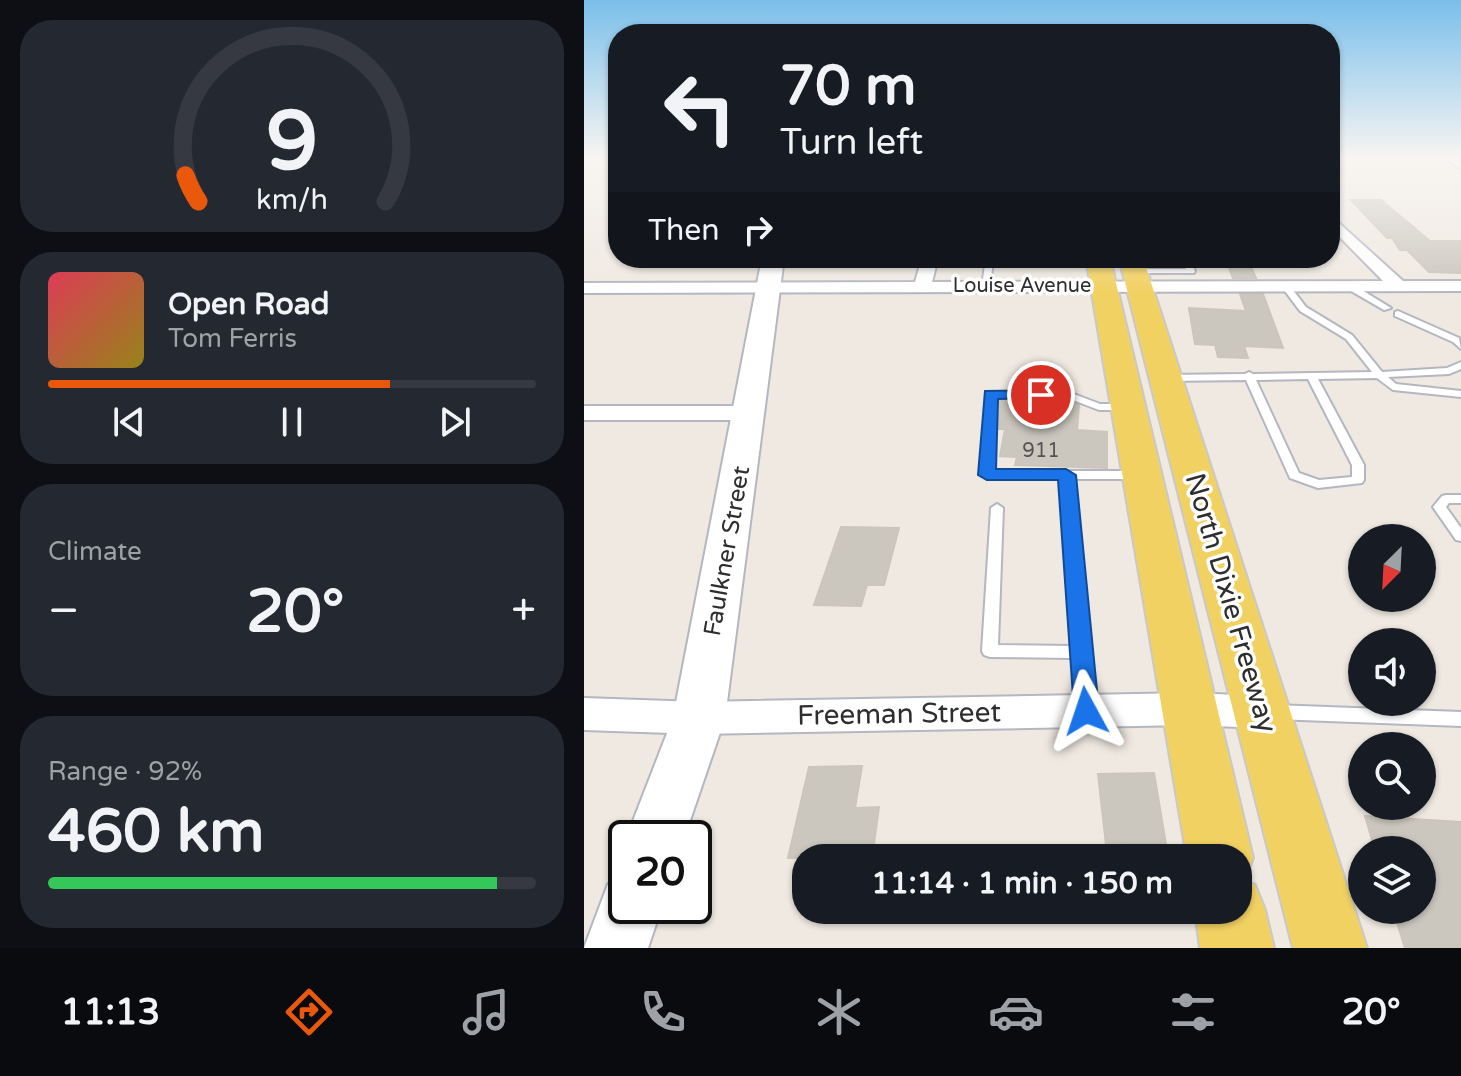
<!DOCTYPE html>
<html lang="en">
<head>
<meta charset="utf-8">
<style>
	:root { --surface:#171b24; --page:#242831; --text:#f1f3f6; --muted:#9ea1a6; --line:#363941; --accent:#ea580c }
	body { margin:0; font-family:"Varela Round",sans-serif; background:var(--page); color:var(--text); height:100vh; display:flex; flex-direction:column; font-size:30px; white-space:nowrap }
	* { box-sizing:border-box; margin:0 }
	p { font-size:26px; color:var(--muted) }
	.icon { flex:none; width:44px; height:44px; fill:none; stroke:currentColor; stroke-width:2; stroke-linecap:round; stroke-linejoin:round }
	.map { position:relative; flex:1; overflow:hidden }
	.drawer { display:flex; flex-direction:column; gap:20px; padding:20px; background:#0d0f14; width:584px }
	.drawer>* { flex:none }
	.banner { position:absolute; left:24px; top:24px; width:732px; height:244px; border-radius:32px; box-shadow:0 2px 6px #0004; background:#171b24; color:var(--text); overflow:hidden }
	.needle { width:52px; rotate:204deg }
	.controls { position:absolute; left:764px; top:524px; display:grid; gap:16px }
	.controls a { display:grid; place-items:center; width:88px; height:88px; border-radius:50%; background:var(--surface); box-shadow:0 2px 6px #0004; font-size:40px }
	.speed { position:absolute; left:24px; top:820px; display:flex; gap:16px; font-size:40px; font-weight:700; text-align:center }
	.speed>* { display:grid; place-content:center; width:104px; height:104px; border-radius:50%; background:var(--surface); box-shadow:0 2px 6px #0004; line-height:1 }
	.speed .limit { border:4px solid #111; border-radius:12px; background:#fff; color:#111 }
	.pin { position:absolute; display:grid; place-items:center; width:68px; height:68px; color:#fff; margin:-34px; border:4px solid #fff; border-radius:50%; box-shadow:0 2px 8px #0007 }
	.me { position:absolute; width:88px; margin:-44px; rotate:355deg; stroke-linejoin:round; filter:drop-shadow(0 0 6px #0008) }
	.turn { display:flex; align-items:center; gap:28px; height:168px; padding:0 40px; font-size:36px }
	.turn .icon { width:104px; height:104px; stroke-width:2.5 }
	.turn b { display:block; font-size:56px; line-height:68px }
	.then { display:flex; align-items:center; height:76px; padding:0 40px; background:#0003; gap:16px; font-size:30px }
	.big { font-size:60px; font-weight:800; line-height:1.1 }
	.drawer .tile { flex:1; display:flex; flex-direction:column; justify-content:center; gap:12px; min-width:0; padding:0 28px; border-radius:32px; background:var(--page) }
	.drawer .dial { align-items:center; gap:0 }
	.dial svg { height:208px; overflow:visible; fill:none; stroke:var(--line); stroke-width:7; stroke-linecap:round; text-anchor:middle }
	.dial text { fill:var(--text); stroke:none }
	.song { display:flex; align-items:center; gap:24px }
	.cover { width:96px; height:96px; border-radius:12px; background:linear-gradient(135deg,hsl(350 70% 55%),hsl(50 70% 35%)) }
	.played { height:8px; border-radius:4px; background:linear-gradient(90deg,var(--accent) 70%,var(--line) 70%) }
	.keys { display:flex; justify-content:space-around; direction:ltr }
	.heat { display:flex; justify-content:space-between; align-items:center; font-size:44px; direction:ltr }
	.charge { height:12px; border-radius:6px; background:linear-gradient(90deg,#34c759 92%,var(--line) 0) }
	.trip { position:absolute; left:208px; top:844px; width:460px; height:80px; border-radius:32px; background:var(--surface); box-shadow:0 2px 6px #0004; font-weight:800; line-height:80px; text-align:center }
	.menu { display:flex; height:128px; justify-content:space-around; align-items:center; background:#090b0e; color:var(--muted) }
	.menu .icon { width:56px; height:56px }
	.menu .on { color:var(--accent) }
	.menu b { font-size:36px; color:var(--text) }
	main { display:flex; flex:1; min-height:0 }
	.map>svg:first-child { display:block }
	.building { fill:#cbc7bf; stroke:#cbc5ba; stroke-width:2 }
	.lines { fill:none; stroke-linecap:round; stroke-linejoin:round }
	.lane-casing { stroke:#b4b7c1; stroke-width:4 }
	.street-casing { stroke:#b4b7c1; stroke-width:4 }
	.secondary-casing { stroke:#b4b7c1; stroke-width:4 }
	.primary-casing { stroke:#c9c9c9; stroke-width:4 }
	.lane { fill:#fff; fill-rule:evenodd }
	.street { fill:#fff; fill-rule:evenodd }
	.secondary { fill:#fff; fill-rule:evenodd }
	.primary { fill:#f2d163; fill-rule:evenodd }
	.route { fill:#1a73e8; stroke:#114b97; stroke-width:2 }
	.labels { text-anchor:middle; dominant-baseline:central; stroke-width:7; stroke-linejoin:round; paint-order:stroke }
	.far-street-label { font-size:20px; fill:#2e2e2e; stroke:#fff }
	.number-label { font-size:20px; fill:#555452 }
	.street-label { font-size:24px; fill:#2e2e2e; stroke:#fff }
	.near-street-label { font-size:28px; fill:#2e2e2e; stroke:#fff }
</style>
</head>
<body>
<main>
<section class="drawer">
<div class="tile dial"><svg viewBox="0 0 100 80">
<path d="M14 69A42 42 0 1 1 86 69"/>
<path d="M14 69A42 42 0 0 1 9 59" stroke="#ea580c"/>
<text x="50" y="56" font-size="32" font-weight="700">9</text>
<text x="50" y="72" font-size="11">km/h</text>
</svg></div>
<div class="tile">
<div class="song"><i class="cover"></i><div><b>Open Road</b><p>Tom Ferris</p></div></div>
<div class="played"></div>
<div class="keys"><svg class="icon" aria-label="previous" viewBox="0 0 24 24"><path d="M18 5L8 12l10 7zM5 5v14"/></svg><svg class="icon" aria-label="pause" viewBox="0 0 24 24"><path d="M8 5v14M16 5v14"/></svg><svg class="icon" aria-label="next" viewBox="0 0 24 24"><path d="M6 5l10 7-10 7zM19 5v14"/></svg></div>
</div>
<div class="tile"><p>Climate</p>
<div class="heat"><a>−</a><b class="big">20°</b><a>+</a></div>
</div>
<div class="tile"><p>Range · 92%</p><b class="big">460 km</b><div class="charge"></div></div>
</section>
<div class="map">
<svg width="877" height="948" viewBox="0 0 877 948">
	<rect width="100%" height="100%" fill="#efe9e1"/>
	<path class="building" d="M767,200H797L846,241H877V273L845,272L823,250H816L808,238H803Z
		M641,258H663L672,278H649Z
		M656,294H679L699,348L660,346L664,358L634,357L631,345L611,344L605,308L662,311Z
		M414,401L486,402L495,405L493,430L523,432V468L431,465L433,457L416,456L421,429H413Z
		M257,527L315,528L300,585H283L277,606L230,605Z
		M278,766L271,808L295,807L288,858H204L225,767Z
		M570,773L582,844L522,845L514,774Z
		M781,816L877,822V948H821L809,910H838V850H791Z"/>
	<g class="lines">
		<g class="lane-casing">
			<path id="lane" d="M402,258H483L484,259L480,261H409L406,286L402,288L398,286Z
				M597,258H605L611,271L610,273H551L547,271L551,269H602Z
				M762,284H768L807,308L800,310L762,288Z
				M699,285H705L722,307L768,335L798,372L863,368L877,362V369L865,374L804,377L812,384L877,391V397L809,390L793,378L734,379L780,465V480L778,483L734,488L706,478L662,380L582,381L577,378L582,375L661,374L665,372L669,374L788,372L762,339L716,311L698,287ZM724,379L768,465V477L735,480L715,473L672,380Z
				M814,311L875,338L877,349L869,342L811,316V312Z
				M482,391L516,404H541L546,407L541,410H515L481,397L411,398L409,471H554L560,475L554,479H488L510,711L508,716L502,718L496,716L494,711L490,658L406,657L400,655L398,651L407,508L413,504L419,508L414,645L489,646L476,479H403L397,475L402,393Z
				M862,495H877V503H865L862,507L877,528V541L872,540L849,507L858,496Z
				M690,705L877,712V726L690,719L684,717L681,712L684,707Z"/>
		</g>
		<g class="street-casing">
			<path id="street" d="M862,159H876L877,169Z
				M746,215L819,281H877V291L0,293V283L331,282L338,258H354L348,282L799,281L746,227Z
				M0,406H167L179,413L167,420H0Z
				M606,693L679,696L692,701L697,712L692,723L679,728L606,725L115,734L0,730V698L115,702Z"/>
		</g>
		<g class="secondary-casing">
			<path id="secondary" d="M178,258H200L141,718L100,838L42,839L89,718Z
				M42,876V906H78L64,948H0L24,884Z"/>
		</g>
		<g class="primary-casing">
			<path id="primary" d="M502,258H526L669,858L660,881L671,885L681,910L690,948H616L611,910H654V858H603Z
				M535,258H559L783,948H709Z"/>
		</g>
		<use href="#lane" class="lane"/>
		<use href="#street" class="street"/>
		<use href="#secondary" class="secondary"/>
		<use href="#primary" class="primary"/>
	</g>
	<linearGradient id="sky" x2="0" y2="1"><stop stop-color="#7abfeb"/><stop offset="0.54" stop-color="#f8f5f2"/><stop offset="1" stop-color="#f8f5f2" stop-opacity="0"/></linearGradient>
	<rect width="877" height="292" fill="url(#sky)"/>
	<path class="route" d="M457,390L465,395L463,398L414,399L412,469H482L492,475L515,711L512,719L502,722L493,719L490,711L474,480H403L394,475L401,391Z"/>
	<g class="labels">
		<g class="far-street-label">
			<text x="438" y="286">Louise Avenue</text>
		</g>
		<g class="number-label">
			<text x="457" y="451">911</text>
		</g>
		<g class="street-label">
			<text transform="translate(143 551) rotate(-80)">Faulkner Street</text>
		</g>
		<g class="near-street-label">
			<text transform="translate(647 603) rotate(74)">North Dixie Freeway</text>
			<text transform="translate(315 714) rotate(-1)">Freeman Street</text>
		</g>
	</g>
</svg>
<div class="controls">
<a><svg class="needle" viewBox="-14 -14 28 28"><path d="M0-13l5 13h-10z" fill="#e53935"/><path d="M0 13l5-13h-10z" fill="#9ea1a6"/></svg></a>
<a><svg class="icon" aria-label="sound" viewBox="0 0 24 24"><path d="M4 9h4l5-4v14l-5-4H4zM17 9q2 3 0 6"/></svg></a>
<a><svg class="icon" aria-label="search" viewBox="0 0 24 24"><circle cx="10" cy="10" r="6"/><path d="M15 15l6 6"/></svg></a>
<a><svg class="icon" aria-label="layers" viewBox="0 0 24 24"><path d="M12 4l9 5-9 5-9-5zM3 14l9 5 9-5"/></svg></a>
</div>
<div class="speed"><div class="limit">20</div></div>
<div class="pin" style="left:457px;top:395px;background:#d93025"><svg class="icon" aria-label="arrive" viewBox="0 0 24 24"><path d="M6 21V4h12l-3 4 3 4H6"/></svg></div>
<svg class="me" style="left:502px;top:711px" viewBox="-20 -20 40 40"><path d="M0-17L14 15 0 8-14 15z" fill="#1a73e8" stroke="#fff" stroke-width="4"/></svg>
<div class="trip">11:14 · 1 min · 150 m</div>
<div class="banner">
<div class="turn"><svg class="icon" aria-label="left" viewBox="0 0 24 24"><path d="M17 20v-9H6M10 6l-5 5 5 5"/></svg><div><b>70 m</b>Turn left</div></div>
<div class="then">Then<svg class="icon" aria-label="right" viewBox="0 0 24 24"><path d="M7 20v-9h11M14 6l5 5-5 5"/></svg></div>
</div>
</div>
</main>
<nav class="menu">
<b>11:13</b>
<svg class="icon on" aria-label="directions" viewBox="0 0 24 24"><path d="M12 3l9 9-9 9-9-9zM9 14v-3h6M13 9l2 2-2 2"/></svg>
<svg class="icon" aria-label="music" viewBox="0 0 24 24"><path d="M9 18V5l10-2v13"/><circle cx="6" cy="18" r="3"/><circle cx="16" cy="16" r="3"/></svg>
<svg class="icon" aria-label="phone" viewBox="0 0 24 24"><path d="M5 4h4l2 5-3 2q2 4 5 5l2-3 5 2v4C11 20 4 13 5 4z"/></svg>
<svg class="icon" aria-label="climate" viewBox="0 0 24 24"><path d="M12 3v18M4 7l16 10M4 17L20 7"/></svg>
<svg class="icon" aria-label="car" viewBox="0 0 24 24"><path d="M5 17H2v-5l4-1 3-4h7l3 4 3 1v5h-3M9 17h6M6 11h13"/><circle cx="7" cy="17" r="2"/><circle cx="17" cy="17" r="2"/></svg>
<svg class="icon" aria-label="filters" viewBox="0 0 24 24"><path d="M4 7h16M4 17h16"/><circle cx="9" cy="7" r="2"/><circle cx="15" cy="17" r="2"/></svg>
<b>20°</b>
</nav>
</body>
</html>
